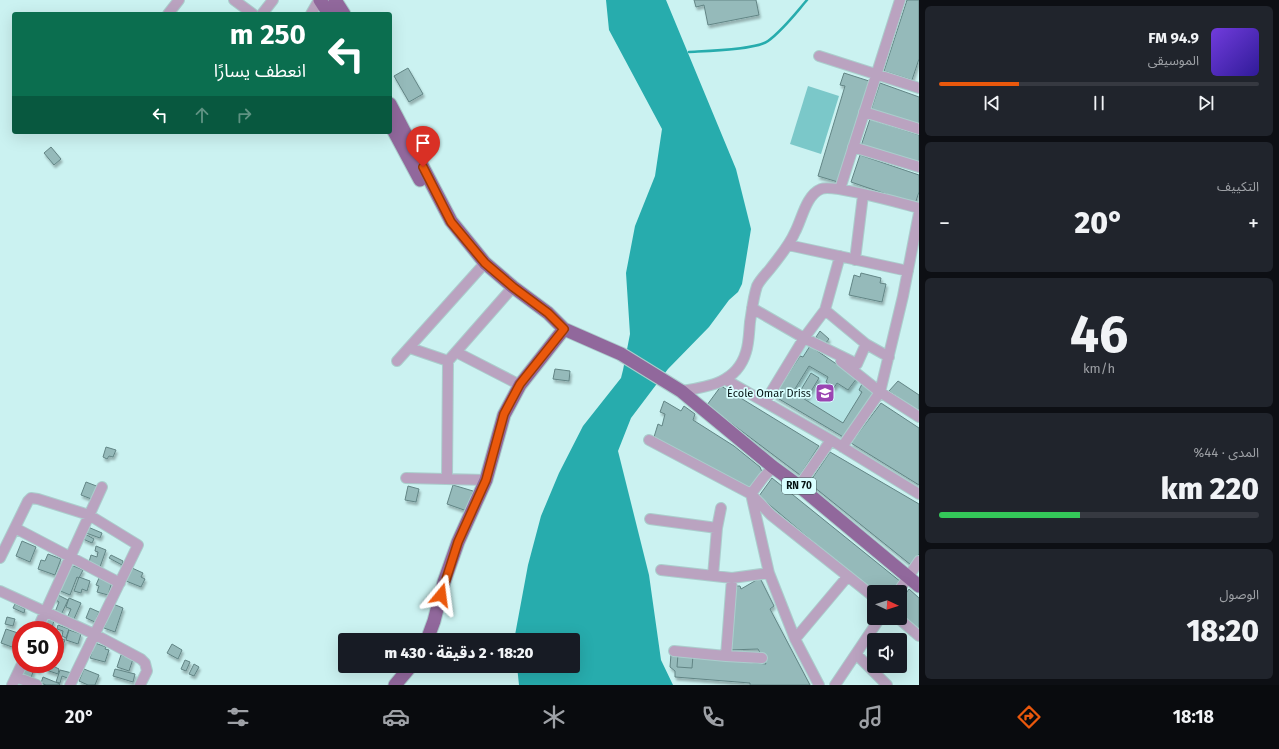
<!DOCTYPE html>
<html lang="ar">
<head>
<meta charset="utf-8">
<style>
	:root { --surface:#171b24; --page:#20242c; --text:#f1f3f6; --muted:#9ea1a6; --line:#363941; --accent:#ea580c }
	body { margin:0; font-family:"Fira Sans","Noto Sans Arabic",sans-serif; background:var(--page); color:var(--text); direction:rtl; height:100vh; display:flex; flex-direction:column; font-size:15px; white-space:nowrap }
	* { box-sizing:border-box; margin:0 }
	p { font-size:13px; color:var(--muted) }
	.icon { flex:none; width:22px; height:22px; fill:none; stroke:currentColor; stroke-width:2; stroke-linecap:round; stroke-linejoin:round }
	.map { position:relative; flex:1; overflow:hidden; direction:ltr }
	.side { display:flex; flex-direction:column; gap:6px; padding:6px; background:#0d0f14; width:360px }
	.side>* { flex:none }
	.hud { position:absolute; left:12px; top:12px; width:380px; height:122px; border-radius:4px; box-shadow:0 4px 16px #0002; direction:rtl; background:#0b6e4f; color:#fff; overflow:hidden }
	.needle { width:26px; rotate:94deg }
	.controls { position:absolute; left:867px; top:585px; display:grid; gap:8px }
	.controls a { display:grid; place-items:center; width:40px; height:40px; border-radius:4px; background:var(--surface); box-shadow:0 4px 16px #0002; font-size:20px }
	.speed { position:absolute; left:12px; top:621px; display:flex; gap:8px; font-size:20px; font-weight:700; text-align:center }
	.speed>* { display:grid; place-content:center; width:52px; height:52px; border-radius:50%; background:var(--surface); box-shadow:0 4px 16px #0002; line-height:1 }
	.speed .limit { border:6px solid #d22; background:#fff; color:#111 }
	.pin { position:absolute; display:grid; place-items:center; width:34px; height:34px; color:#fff; margin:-41px -17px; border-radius:50% 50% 50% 0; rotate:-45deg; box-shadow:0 0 4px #0007 }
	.pin .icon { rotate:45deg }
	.me { position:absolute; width:44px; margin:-22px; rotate:16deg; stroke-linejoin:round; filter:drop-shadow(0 0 3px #0008) }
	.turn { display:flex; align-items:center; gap:14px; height:84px; padding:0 20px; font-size:18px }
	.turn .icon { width:52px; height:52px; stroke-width:2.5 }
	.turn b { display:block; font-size:28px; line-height:34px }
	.lanes { display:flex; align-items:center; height:38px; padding:0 20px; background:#0003; justify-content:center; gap:20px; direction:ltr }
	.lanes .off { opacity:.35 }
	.big { font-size:30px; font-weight:800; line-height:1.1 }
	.side .widget { flex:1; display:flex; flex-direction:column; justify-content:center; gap:6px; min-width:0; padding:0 14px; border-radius:6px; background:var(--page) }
	.side .dial { align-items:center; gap:0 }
	.dial b { font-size:52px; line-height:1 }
	.song { display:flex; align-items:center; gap:12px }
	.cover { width:48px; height:48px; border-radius:6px; background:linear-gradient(135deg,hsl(260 70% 55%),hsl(250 70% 35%)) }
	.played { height:4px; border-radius:2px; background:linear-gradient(90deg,var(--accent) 25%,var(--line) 25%) }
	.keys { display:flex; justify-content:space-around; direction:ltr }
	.heat { display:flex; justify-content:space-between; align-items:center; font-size:22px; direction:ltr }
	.charge { height:6px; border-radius:3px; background:linear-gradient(90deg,#34c759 44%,var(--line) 0) }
	.trip { position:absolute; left:338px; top:633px; width:242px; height:40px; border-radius:4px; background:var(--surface); box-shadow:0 4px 16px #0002; font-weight:800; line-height:40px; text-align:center; direction:rtl }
	.dock { display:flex; height:64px; justify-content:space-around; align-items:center; background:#090b0e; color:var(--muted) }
	.dock .icon { width:28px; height:28px }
	.dock .active { color:var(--accent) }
	.dock b { font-size:18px; color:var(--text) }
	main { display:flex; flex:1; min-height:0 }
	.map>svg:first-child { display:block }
	.built { fill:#b4e4e4 }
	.green { fill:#7bc8c9 }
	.water { fill:#27acad }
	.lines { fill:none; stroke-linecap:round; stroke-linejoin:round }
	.stream { stroke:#27acad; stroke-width:2.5 }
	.building { fill:#95baba; stroke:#628585; filter:url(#shadow) }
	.minor-casing { stroke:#abcecd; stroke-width:12 }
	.major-casing { stroke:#abcecd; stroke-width:15 }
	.minor { stroke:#baa3c0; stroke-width:10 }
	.major { stroke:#91689c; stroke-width:13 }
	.route-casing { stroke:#983908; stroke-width:10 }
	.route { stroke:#ea580c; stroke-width:7 }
	.labels { text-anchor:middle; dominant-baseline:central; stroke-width:3.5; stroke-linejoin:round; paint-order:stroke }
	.shield { fill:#d8ffff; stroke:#445a5a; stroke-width:1 }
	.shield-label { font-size:10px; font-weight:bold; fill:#051313 }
	.poi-label { font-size:11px; fill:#051313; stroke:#d8ffff; text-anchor:end }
</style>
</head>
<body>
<main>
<section class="side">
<div class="widget">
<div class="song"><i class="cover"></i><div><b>94.9 FM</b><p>الموسيقى</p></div></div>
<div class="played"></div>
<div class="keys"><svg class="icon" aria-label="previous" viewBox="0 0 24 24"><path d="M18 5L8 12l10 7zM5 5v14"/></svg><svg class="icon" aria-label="pause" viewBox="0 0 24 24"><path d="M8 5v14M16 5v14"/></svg><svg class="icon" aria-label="next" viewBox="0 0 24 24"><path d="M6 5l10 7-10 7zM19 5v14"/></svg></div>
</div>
<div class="widget"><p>التكييف</p>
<div class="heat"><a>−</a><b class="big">20°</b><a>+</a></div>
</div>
<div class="widget dial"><b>46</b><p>km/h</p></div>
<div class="widget"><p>المدى · 44%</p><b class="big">220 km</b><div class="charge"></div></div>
<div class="widget"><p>الوصول</p><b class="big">18:20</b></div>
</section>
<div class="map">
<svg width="919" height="685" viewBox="0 0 919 685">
	<defs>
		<filter id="shadow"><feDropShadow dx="1.5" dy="3" stdDeviation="1" flood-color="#0004"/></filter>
	</defs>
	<rect width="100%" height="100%" fill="#cbf2f1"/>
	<path class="built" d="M807,344L875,390L845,438L774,396Z"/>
	<path class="green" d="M808,86L839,96L821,154L790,144Z"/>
	<path class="water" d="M606,0H666L736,169L751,229L742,284L738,292L729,300L709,327L668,369L631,418L618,451L649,575L661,660L673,685H519L517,666H573V640H515V635L528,565L541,516L559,473L583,426L621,378L623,370L630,334L626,273L635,226L655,176L662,129L609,30Z"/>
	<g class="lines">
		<path class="stream" d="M689,52C706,51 756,50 768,41C783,30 795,14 807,0"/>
	</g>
	<path class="building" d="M694,0H756L759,15L708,25L704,5L696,7Z
		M907,0H919V59L912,80L884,71Z
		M408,68L423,94L409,102L394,76Z
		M844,73L869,81L838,182L818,176L845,86L840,85Z
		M880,83L919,97V126L871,110Z
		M870,119L919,135V165L861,146Z
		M51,147L61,159L54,165L44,153Z
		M860,155L919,175V192L915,204L851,182Z
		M861,273L881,278L880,283L886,284L882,302L849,295L854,275L860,277Z
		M820,331L829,339L825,344L816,337Z
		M810,346L857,378L848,390L837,383L834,388L826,382L828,377L809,366L793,392L843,423L862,392L859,390L863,382L875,390L845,438L774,396L800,356L803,357Z
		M555,369L570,371L569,381L553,379Z
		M811,373L819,378L807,398L799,393Z
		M898,381L919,395V412L889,391Z
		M721,386L819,446L800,475L707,405Z
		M664,401L681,411L684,406L695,414L693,420L734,446L760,467L762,472L750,490L654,437L658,424L662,426L665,414L660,412Z
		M881,403L919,428V485L851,443Z
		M106,447L116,450L113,457L109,456L107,459L103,457Z
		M830,452L919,504V554L911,565L809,483Z
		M772,478L901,582L894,592H874V593L759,496Z
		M86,482L99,487L94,500L81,495Z
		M453,485L473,491L467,511L447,504Z
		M408,486L419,489L416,502L405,500Z
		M88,527L102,533L100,538L86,533Z
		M85,534L94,539L92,543L83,539Z
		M22,541L36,547L30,562L16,556Z
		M96,546L106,550L100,567L89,562L91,555L97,557L98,552L95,551Z
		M48,554L61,559L55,575L38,569L41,560L45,561Z
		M111,555L123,561L122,565L109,558Z
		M69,564L83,570L79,578L77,577L70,595L58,590Z
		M132,568L143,573L141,577L145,579L141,587L126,581Z
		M79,577L90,581L87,591L82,589L81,593L74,591Z
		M99,578L112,582L108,595L97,592L99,586L96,585Z
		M760,578L774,606L770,609L810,685H750V683L675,677V671L670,667L671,654L766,664L758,649L729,650L733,586H740L741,589Z
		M909,589L919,598V630L900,613V602Z
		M56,594L68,600L61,615L55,612L59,602L54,599Z
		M69,598L81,603L74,619L68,616L71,609L66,607Z
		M15,604L25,609L24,613L13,608Z
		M113,604L123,608L115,632L104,628Z
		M90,608L99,612L95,622L86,618Z
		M7,617L15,619L13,626L5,624Z
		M43,617L54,621L51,630H39Z
		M58,625L69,629L66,638L62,636L63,631L57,629Z
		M6,629L18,633L12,647L1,643Z
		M69,630L81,634L78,644L66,640Z
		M55,636L65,640L61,650L55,647Z
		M95,643L106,647L105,649L109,650L105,662L90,658Z
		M172,644L182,650L178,659L167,653Z
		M678,654L693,655L692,668L677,667Z
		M121,655L133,659L129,671L117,667Z
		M185,660L190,662L186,671L181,669Z
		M24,664H42L39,671L34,669L31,678L20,674Z
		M48,664H54L53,666L59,669L58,674L46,670Z
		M194,664L199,667L194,676L189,674Z
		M84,669L99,675L95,685H88L79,681Z
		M115,669L135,674L133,682L113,676Z
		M60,670L72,673L70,679L62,676L60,683L56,682Z
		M43,677L60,684L59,685H46L41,683Z"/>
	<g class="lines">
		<g class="minor-casing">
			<path id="minor" d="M234,0L253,14
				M168,14L179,0
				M262,14L273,0
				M311,14L319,0
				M819,56L919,88
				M864,112L919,129
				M853,147L919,167
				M840,189L900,0
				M788,245L908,271
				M855,260L863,195
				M752,308L804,338L857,364L866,344L889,357
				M825,310L866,344
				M410,348L448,361
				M456,352L520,385
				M397,361L485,263
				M841,361L880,392L919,417
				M726,380L831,440L919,494
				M681,391C708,387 737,383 746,352C749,343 749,332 750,322C752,310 753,298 757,286C760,280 765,275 770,269C779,257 789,246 795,232C802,219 806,195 821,189C833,184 903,204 919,208
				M765,402L804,338L825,310L840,256
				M649,440L751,494L771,515L874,597
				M842,447L880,392L903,296L919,213
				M773,467L763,478L751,494L769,573L795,639L819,685
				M406,478L486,480
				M447,478L448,361L513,287
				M799,486L831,440
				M650,519L717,528
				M15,528L120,583
				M0,558L28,501L31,498L38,499L89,515L138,545L70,685
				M661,570L732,578L769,573
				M713,576L717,528L721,508
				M732,578L726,656L762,658
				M0,591L94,634L141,659L145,663L147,671L140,685
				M898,592L919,561
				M898,618L919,636
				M37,630L102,487
				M795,639L848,576
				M674,651L726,656
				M856,654L887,685
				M16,677L37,685
				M12,685L22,664
				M835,685L880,618"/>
		</g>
		<g class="major-casing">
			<path id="major" d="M320,0L329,14
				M335,0L344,14
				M390,104L451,221L485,263L513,287L548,313L564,329L621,354L681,391L773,467L799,486L919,586
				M390,124L420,180
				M427,640L434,621L444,582L458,542L486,480L504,415L520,385L564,329
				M395,685L411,666"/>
		</g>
		<use href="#minor" class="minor"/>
		<use href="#major" class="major"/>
	</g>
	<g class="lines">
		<g class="route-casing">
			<path id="route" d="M423,167L451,222L485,263L513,287L548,313L564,329L520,384L504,414L486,480L458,542L441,595"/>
		</g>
		<use href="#route" class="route"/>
	</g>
	<defs>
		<g id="school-square" transform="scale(1)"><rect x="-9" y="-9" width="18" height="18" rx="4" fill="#9b45b2" stroke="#d8ffff"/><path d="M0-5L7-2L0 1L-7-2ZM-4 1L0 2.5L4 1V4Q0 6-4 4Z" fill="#fff"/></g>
	</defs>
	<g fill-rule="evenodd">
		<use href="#school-square" x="825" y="393"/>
	</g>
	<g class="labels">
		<rect class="shield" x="782" y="478" width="34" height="16" rx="3"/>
		<g class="shield-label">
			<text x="799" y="486">RN 70</text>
		</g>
		<g class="poi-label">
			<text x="811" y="393">École Omar Driss</text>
		</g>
	</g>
</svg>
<div class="controls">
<a><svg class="needle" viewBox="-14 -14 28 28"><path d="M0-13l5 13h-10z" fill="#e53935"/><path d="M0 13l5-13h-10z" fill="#9ea1a6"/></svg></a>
<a><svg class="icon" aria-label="sound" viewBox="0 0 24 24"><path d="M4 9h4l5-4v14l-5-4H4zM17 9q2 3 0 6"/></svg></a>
</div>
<div class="speed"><div class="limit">50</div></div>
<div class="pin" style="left:423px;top:167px;background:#d93025"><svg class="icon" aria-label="arrive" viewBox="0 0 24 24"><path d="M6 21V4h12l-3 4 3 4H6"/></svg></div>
<svg class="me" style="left:441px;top:595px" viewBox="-20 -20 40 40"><path d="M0-17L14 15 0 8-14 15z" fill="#ea580c" stroke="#fff" stroke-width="4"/></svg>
<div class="trip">18:20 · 2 دقيقة · 430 m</div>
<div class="hud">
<div class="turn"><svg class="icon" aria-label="left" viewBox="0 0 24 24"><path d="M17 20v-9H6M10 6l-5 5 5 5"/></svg><div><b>250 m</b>انعطف يسارًا</div></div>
<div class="lanes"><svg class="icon" aria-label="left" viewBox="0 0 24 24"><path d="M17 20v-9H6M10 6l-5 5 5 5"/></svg><svg class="icon off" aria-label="ahead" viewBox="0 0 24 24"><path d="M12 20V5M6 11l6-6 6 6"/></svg><svg class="icon off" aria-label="right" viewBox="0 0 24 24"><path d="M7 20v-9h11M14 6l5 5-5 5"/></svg></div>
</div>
</div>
</main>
<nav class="dock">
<b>18:18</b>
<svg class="icon active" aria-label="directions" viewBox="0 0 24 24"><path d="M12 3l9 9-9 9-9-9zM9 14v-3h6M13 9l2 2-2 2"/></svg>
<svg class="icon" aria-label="music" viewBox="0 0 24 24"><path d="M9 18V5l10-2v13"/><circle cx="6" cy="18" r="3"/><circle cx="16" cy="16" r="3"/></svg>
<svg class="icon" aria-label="phone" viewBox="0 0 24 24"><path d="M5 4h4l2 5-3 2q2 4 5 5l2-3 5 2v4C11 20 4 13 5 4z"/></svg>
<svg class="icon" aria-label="climate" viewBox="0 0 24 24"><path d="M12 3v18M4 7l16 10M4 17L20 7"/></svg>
<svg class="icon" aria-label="car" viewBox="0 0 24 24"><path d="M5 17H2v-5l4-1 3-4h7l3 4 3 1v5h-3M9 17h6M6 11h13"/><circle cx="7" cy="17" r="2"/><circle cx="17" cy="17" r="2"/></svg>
<svg class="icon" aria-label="filters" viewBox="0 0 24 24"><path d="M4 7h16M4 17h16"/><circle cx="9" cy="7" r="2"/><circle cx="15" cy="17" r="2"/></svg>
<b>20°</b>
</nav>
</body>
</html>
